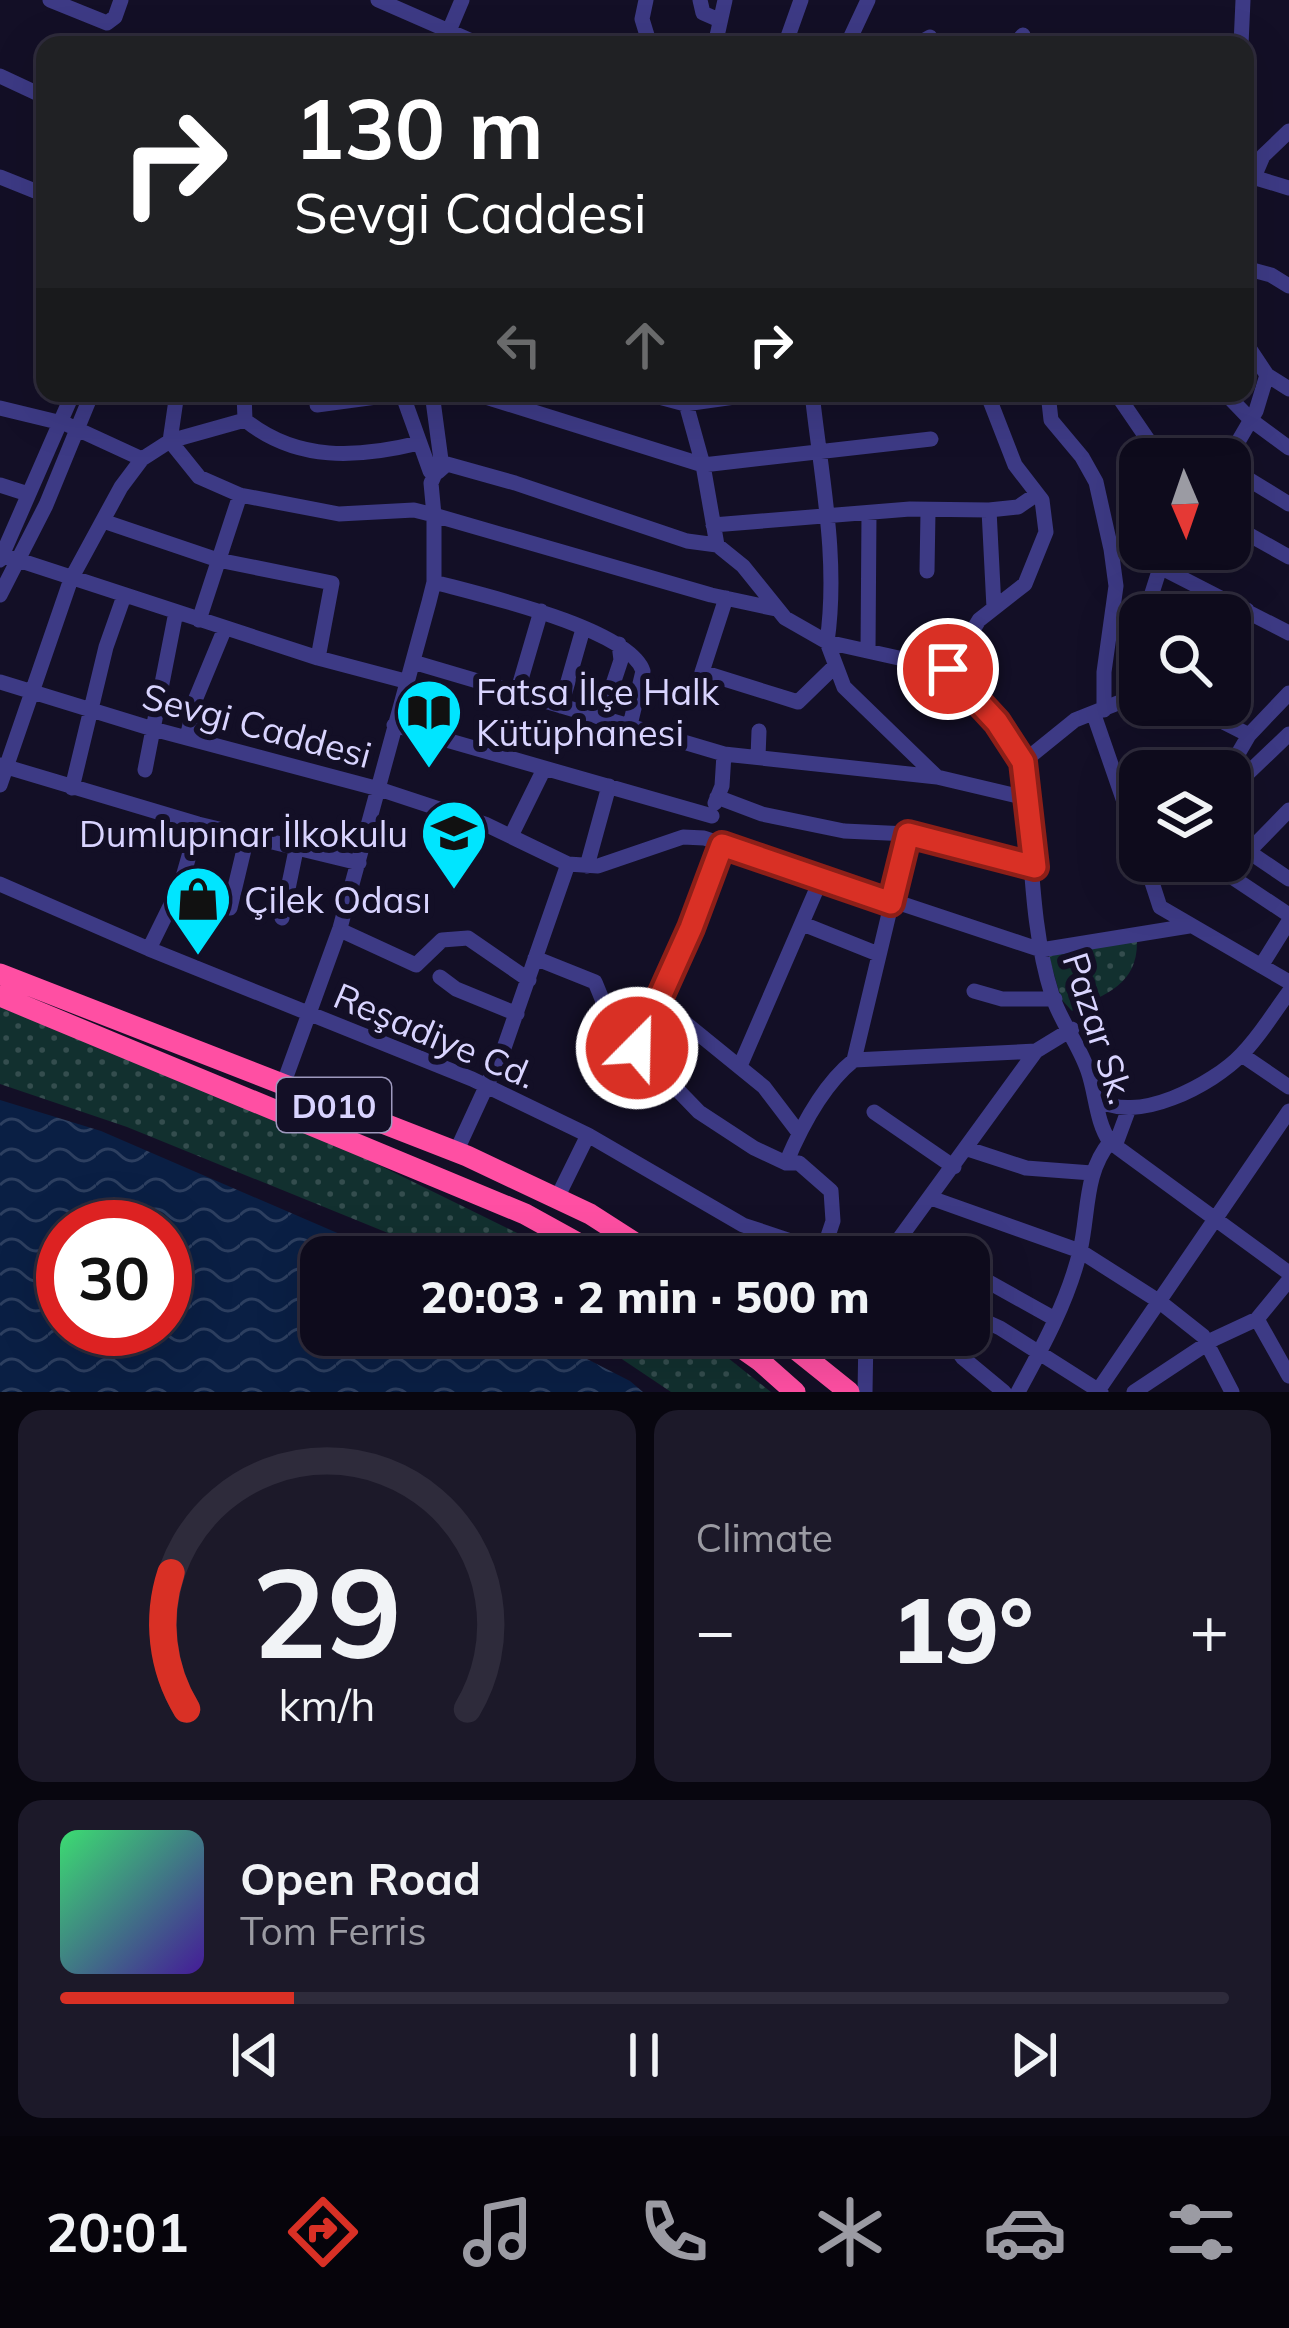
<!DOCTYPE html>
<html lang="en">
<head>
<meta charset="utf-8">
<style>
	:root { --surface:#0e0b1c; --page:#1c1929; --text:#f1f3f6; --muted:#9b9ba3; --line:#2e2b3b; --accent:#d93025 }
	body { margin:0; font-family:Mulish,sans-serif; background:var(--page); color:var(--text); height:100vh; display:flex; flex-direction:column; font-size:45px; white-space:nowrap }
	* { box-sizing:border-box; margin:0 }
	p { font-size:39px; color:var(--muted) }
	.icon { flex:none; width:66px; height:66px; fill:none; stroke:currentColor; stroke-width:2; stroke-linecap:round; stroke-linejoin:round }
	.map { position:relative; height:1392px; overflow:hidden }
	.panel { display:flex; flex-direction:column; gap:18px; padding:18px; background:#08060f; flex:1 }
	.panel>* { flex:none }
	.hud { position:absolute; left:36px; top:36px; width:1218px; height:366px; border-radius:24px; box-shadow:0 12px 48px #0002,0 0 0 3px var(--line); background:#202124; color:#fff; overflow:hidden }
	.needle { width:78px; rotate:178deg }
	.tools { position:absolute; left:1119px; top:438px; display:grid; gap:24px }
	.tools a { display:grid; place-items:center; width:132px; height:132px; border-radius:24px; background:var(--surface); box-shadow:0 12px 48px #0002,0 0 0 3px var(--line); font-size:60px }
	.speed { position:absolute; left:36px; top:1200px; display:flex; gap:24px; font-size:60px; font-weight:700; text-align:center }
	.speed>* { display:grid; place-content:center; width:156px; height:156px; border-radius:50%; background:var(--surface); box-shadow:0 12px 48px #0002,0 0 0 3px var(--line); line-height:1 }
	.speed .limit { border:18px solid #d22; background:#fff; color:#111 }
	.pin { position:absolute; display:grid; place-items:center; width:102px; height:102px; color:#fff; margin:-51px; border:6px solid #fff; border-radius:50%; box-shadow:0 3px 12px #0007 }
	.me { position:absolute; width:132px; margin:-66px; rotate:23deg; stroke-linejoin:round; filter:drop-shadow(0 0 9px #0008) }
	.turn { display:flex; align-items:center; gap:42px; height:252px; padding:0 60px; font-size:54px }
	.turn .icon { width:156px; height:156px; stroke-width:2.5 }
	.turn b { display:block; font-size:84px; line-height:102px }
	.lanes { display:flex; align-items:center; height:114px; padding:0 60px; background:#0003; justify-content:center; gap:60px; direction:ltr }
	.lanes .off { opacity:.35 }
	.big { font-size:90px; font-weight:800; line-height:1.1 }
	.panel .tile { flex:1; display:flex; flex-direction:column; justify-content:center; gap:18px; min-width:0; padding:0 42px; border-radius:24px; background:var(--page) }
	.panel .dial { align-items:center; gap:0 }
	.dial svg { height:312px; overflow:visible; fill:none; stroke:var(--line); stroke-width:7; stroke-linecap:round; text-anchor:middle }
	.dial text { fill:var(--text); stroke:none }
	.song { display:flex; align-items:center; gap:36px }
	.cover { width:144px; height:144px; border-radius:18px; background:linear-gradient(135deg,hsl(140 70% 55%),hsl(260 70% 35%)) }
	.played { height:12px; border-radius:6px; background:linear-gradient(90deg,var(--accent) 20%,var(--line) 20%) }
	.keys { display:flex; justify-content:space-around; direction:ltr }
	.heat { display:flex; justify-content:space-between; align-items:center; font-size:66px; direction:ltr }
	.panel .tiles { flex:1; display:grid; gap:18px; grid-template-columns:1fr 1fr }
	.tile:last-child { grid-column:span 2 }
	.trip { position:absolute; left:300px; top:1236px; width:690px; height:120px; border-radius:24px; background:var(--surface); box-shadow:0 12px 48px #0002,0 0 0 3px var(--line); font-weight:800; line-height:120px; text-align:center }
	.dock { display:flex; height:192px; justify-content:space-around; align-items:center; background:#06040b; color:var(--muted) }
	.dock .icon { width:84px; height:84px }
	.dock .selected { color:var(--accent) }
	.dock b { font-size:54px; color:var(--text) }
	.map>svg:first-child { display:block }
	.park { fill:url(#park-dots) }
	.water { fill:url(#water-waves); fill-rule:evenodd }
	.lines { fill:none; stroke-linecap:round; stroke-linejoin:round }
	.minor { stroke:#3d3a85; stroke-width:15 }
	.highway { stroke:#ff4fa3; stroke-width:21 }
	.route-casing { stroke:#8d1f18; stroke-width:30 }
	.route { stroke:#d93025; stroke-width:21 }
	.labels { text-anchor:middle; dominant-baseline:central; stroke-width:12; stroke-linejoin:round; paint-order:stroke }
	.shield { fill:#130f26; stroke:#9e99be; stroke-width:3 }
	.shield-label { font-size:33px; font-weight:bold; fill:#d9d4ff }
	.poi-label { font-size:36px; fill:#d9d4ff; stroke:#130f26; text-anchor:start }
	.street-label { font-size:36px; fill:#d9d4ff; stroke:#130f26 }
</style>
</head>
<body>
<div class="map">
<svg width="1289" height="1392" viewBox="0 0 1289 1392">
	<defs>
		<pattern id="park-dots" width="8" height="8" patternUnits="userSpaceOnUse" patternTransform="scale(3)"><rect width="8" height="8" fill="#12302f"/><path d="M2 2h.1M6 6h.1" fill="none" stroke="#344d4e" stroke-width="1.8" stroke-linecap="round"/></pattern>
		<pattern id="water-waves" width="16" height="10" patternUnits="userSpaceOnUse" patternTransform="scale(3)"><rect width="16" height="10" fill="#0a1f44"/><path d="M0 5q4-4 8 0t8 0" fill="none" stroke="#2d3f60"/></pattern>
	</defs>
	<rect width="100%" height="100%" fill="#130f26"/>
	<path class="park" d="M1137,940C1138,985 1107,993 1072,1011L1061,999L1049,956Z
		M0,1007L330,1141L566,1257H447L127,1127L0,1084Z
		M586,1335H699L771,1392H671Z"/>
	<path class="water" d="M0,1100L101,1131L393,1257H321V1335H540L630,1381L643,1392H0ZM63,1227H165V1329H63Z"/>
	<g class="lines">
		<path class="minor" d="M50,0L107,23L115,17L121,0
			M378,0L481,45
			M646,0L642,19L650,45
			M700,0L703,13L719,20
			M443,45L462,0
			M715,45L725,0
			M785,45L801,0
			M847,45L868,0
			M916,45L930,37
			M1014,45L1023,35
			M1241,45L1243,0
			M0,76L45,97
			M1246,175L1289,188
			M0,177L45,195
			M1254,177L1263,156L1289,131
			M1245,268L1271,275L1289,286
			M1267,375L1289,389
			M244,393L245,420C297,462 358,458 419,443
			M317,393V405L406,393
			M473,393L703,465L931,439
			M644,393L685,404L764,393
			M683,393L703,465L717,545L743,566L785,618L827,642L844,687L937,777L1026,798
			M812,393C821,476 839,559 827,642L948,669L997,722L1023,762
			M1048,393L1051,420L1082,457L1096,482L1111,549L1116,586L1104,672V710
			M1116,393L1161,459
			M1225,393L1251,420L1289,448
			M403,396L430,471L438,472L447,464L515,483L687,541L717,545
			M0,408L66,424L142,459
			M245,420L170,441L199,477L240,495L339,514L414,510L434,515L431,483L441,460L432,393
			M1228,459L1256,411L1267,375L1245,342
			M1230,468L1289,504
			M0,485L28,494
			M989,510L1018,507L1037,494
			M103,521L218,560L332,583L318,658
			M1230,524L1289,557
			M713,525L910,509L989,510L994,608
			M0,554L318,658L405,681
			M0,560L73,393
			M1160,567L1289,633
			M927,571L928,512
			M434,582C478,594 629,628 643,671L630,725
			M0,595L46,505L92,393
			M726,598L702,672L798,702L834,667
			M1145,615L1166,549
			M199,620L240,495
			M1230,641L1247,610
			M868,651L869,513
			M413,662L724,754L937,777
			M939,664L954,662L979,620L1025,584L1046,532L1042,500L1015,465L987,393
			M0,682L153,729L379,789L485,824L568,864L598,866L683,837L704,838L1041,950L1189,926
			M517,693L541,611
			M1190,705L1249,735
			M561,706L583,629
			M1094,715L1140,848
			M602,717L621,660L619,644
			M394,725L712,816
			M187,738L196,698L225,628
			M758,757L759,731
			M0,765L198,824L359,863
			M145,770L176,612
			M1228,771L1249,735L1289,693
			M1230,776L1248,773L1289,734
			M0,785L71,579L121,487L142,459L170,441L177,393
			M72,788L106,647L124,596
			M717,797L762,814L844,831L908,834L1035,867
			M1026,798C1032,863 1032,932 1052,995C1060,1021 1079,1044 1088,1071C1096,1094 1096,1122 1110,1142L1289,1273
			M715,803L722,786L724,754
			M1028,804L1023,762L1075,720L1133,697L1140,689
			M511,836L544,769
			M1230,839L1289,879
			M722,845L691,928L637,1048L699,1112L754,1148L786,1163H799L831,1191L833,1221L823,1251
			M1248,852L1289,810
			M1145,861L1160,907L1289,982
			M1208,861L1289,915
			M587,866L609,786
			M0,884L149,949L472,1079L588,1135L743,1225L839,1257
			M230,908L247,837
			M282,918L296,850
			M803,924L878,954
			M340,930L416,965L442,940L468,938L529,980
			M149,949L181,884L198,824
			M535,958L595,982L618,1038L638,1046
			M1261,966L1289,921
			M440,977L456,989L517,1014
			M974,991L1002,999H1055
			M657,1000L764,1087L799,1133
			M1242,1055L1289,1087
			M854,1060L908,834
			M740,1066L821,879
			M283,1085L340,928L429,602L434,582V515L711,595L776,609
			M1097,1098C1133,1127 1214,1084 1242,1054C1260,1036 1274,1012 1289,992
			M874,1112L954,1167
			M1115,1146L1128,1111
			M968,1149L1026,1168L1092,1173
			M456,1152L504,1048L568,864
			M786,1163C801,1127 824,1084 854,1060L1036,1051
			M931,1198L1080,1251L1160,1302L1203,1336L1232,1392
			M556,1200L588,1135
			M902,1237L943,1257
			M886,1257L1036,1051L1072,1029
			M969,1271L1055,1319
			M969,1314L1000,1328L1101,1392
			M1257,1319L1289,1280
			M946,1335L963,1358L1004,1392
			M865,1392L866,1335
			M1018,1392C1042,1348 1068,1301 1080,1251C1089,1213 1084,1173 1110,1142
			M1097,1392L1289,1111
			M1134,1392L1214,1339L1257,1319L1289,1376"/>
		<path class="highway" d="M0,974L467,1156L590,1214L657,1257
			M0,996L525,1214L603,1257
			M723,1335L760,1361L795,1392
			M778,1335L849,1392"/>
	</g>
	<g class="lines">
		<g class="route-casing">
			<path id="route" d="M637,1048L691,928L722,845L891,903L908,834L1035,867L1023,762L997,722L948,669"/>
		</g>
		<use href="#route" class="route"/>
	</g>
	<defs>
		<g id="library-pin" transform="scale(3.45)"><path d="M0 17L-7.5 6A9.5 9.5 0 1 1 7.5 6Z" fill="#00e5ff" stroke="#130f26"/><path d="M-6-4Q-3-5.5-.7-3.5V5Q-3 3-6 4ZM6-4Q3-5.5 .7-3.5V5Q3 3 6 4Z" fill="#111"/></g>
		<g id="school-pin" transform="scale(3.45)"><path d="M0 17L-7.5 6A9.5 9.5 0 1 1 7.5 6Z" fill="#00e5ff" stroke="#130f26"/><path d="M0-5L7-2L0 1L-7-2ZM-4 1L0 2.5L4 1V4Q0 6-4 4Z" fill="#111"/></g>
		<g id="shop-pin" transform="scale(3.45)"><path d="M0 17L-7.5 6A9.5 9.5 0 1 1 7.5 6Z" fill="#00e5ff" stroke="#130f26"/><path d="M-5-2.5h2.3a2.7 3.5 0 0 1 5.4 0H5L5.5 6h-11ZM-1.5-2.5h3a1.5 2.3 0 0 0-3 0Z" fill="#111"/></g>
	</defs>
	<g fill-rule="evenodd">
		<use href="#library-pin" x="429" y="712"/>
		<use href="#school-pin" x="454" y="833"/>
		<use href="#shop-pin" x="198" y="899"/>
	</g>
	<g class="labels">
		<rect class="shield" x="277" y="1078" width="114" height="54" rx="9"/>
		<g class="shield-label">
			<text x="334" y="1105">D010</text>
		</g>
		<g class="poi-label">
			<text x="476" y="691">Fatsa İlçe Halk<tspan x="476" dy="41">Kütüphanesi</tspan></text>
			<text x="408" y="833" text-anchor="end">Dumlupınar İlkokulu</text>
			<text x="244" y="899">Çilek Odası</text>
		</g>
		<g class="street-label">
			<text transform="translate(257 725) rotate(15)">Sevgi Caddesi</text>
			<text transform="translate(1099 1028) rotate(72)">Pazar Sk.</text>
			<text transform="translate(435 1035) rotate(23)">Reşadiye Cd.</text>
		</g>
	</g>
</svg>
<div class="tools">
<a><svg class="needle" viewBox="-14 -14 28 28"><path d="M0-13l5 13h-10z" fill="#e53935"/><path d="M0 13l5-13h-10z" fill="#9b9ba3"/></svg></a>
<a><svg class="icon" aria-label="search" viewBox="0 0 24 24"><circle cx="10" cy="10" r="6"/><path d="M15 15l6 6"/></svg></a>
<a><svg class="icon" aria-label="layers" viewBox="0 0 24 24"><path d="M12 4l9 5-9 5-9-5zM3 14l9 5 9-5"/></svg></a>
</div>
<div class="speed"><div class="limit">30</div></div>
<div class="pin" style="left:948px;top:669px;background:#d93025"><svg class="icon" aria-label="arrive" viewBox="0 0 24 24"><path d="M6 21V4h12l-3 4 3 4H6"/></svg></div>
<svg class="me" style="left:637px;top:1048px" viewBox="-20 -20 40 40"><circle r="17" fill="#d93025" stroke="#fff" stroke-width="3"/><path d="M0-11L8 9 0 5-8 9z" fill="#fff"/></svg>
<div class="trip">20:03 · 2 min · 500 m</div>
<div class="hud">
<div class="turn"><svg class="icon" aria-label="right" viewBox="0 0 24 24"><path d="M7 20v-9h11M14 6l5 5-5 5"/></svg><div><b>130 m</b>Sevgi Caddesi</div></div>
<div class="lanes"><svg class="icon off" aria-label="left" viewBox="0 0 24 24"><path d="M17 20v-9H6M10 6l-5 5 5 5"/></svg><svg class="icon off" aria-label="ahead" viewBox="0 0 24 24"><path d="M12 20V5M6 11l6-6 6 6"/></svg><svg class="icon" aria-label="right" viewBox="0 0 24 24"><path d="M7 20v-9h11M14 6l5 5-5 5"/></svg></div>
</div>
</div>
<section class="panel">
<div class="tiles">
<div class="tile dial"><svg viewBox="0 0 100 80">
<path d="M14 69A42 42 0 1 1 86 69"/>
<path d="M14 69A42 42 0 0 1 10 34" stroke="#d93025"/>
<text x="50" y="56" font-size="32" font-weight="700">29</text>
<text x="50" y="72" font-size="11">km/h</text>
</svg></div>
<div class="tile"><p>Climate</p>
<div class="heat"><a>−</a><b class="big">19°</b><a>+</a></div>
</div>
<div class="tile">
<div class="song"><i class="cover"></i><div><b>Open Road</b><p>Tom Ferris</p></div></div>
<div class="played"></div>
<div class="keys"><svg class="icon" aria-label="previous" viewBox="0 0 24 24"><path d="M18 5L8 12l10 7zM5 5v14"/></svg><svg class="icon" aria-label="pause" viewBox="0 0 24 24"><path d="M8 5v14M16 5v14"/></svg><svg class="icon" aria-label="next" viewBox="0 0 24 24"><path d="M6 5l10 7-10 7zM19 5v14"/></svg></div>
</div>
</div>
</section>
<nav class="dock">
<b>20:01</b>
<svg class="icon selected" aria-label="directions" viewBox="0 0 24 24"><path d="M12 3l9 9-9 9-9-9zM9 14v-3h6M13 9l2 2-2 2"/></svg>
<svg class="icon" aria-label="music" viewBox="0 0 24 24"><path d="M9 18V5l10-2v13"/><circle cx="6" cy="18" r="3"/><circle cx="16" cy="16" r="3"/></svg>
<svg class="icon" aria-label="phone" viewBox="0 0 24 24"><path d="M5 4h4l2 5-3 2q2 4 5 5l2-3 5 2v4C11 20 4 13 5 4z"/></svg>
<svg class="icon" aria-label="climate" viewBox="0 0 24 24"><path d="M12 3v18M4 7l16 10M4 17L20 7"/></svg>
<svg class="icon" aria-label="car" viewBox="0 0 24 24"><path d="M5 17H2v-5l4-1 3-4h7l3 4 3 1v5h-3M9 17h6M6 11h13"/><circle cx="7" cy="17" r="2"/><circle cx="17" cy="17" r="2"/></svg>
<svg class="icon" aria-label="filters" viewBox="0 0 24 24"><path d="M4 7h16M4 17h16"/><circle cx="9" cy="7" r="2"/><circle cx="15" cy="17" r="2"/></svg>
</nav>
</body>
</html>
